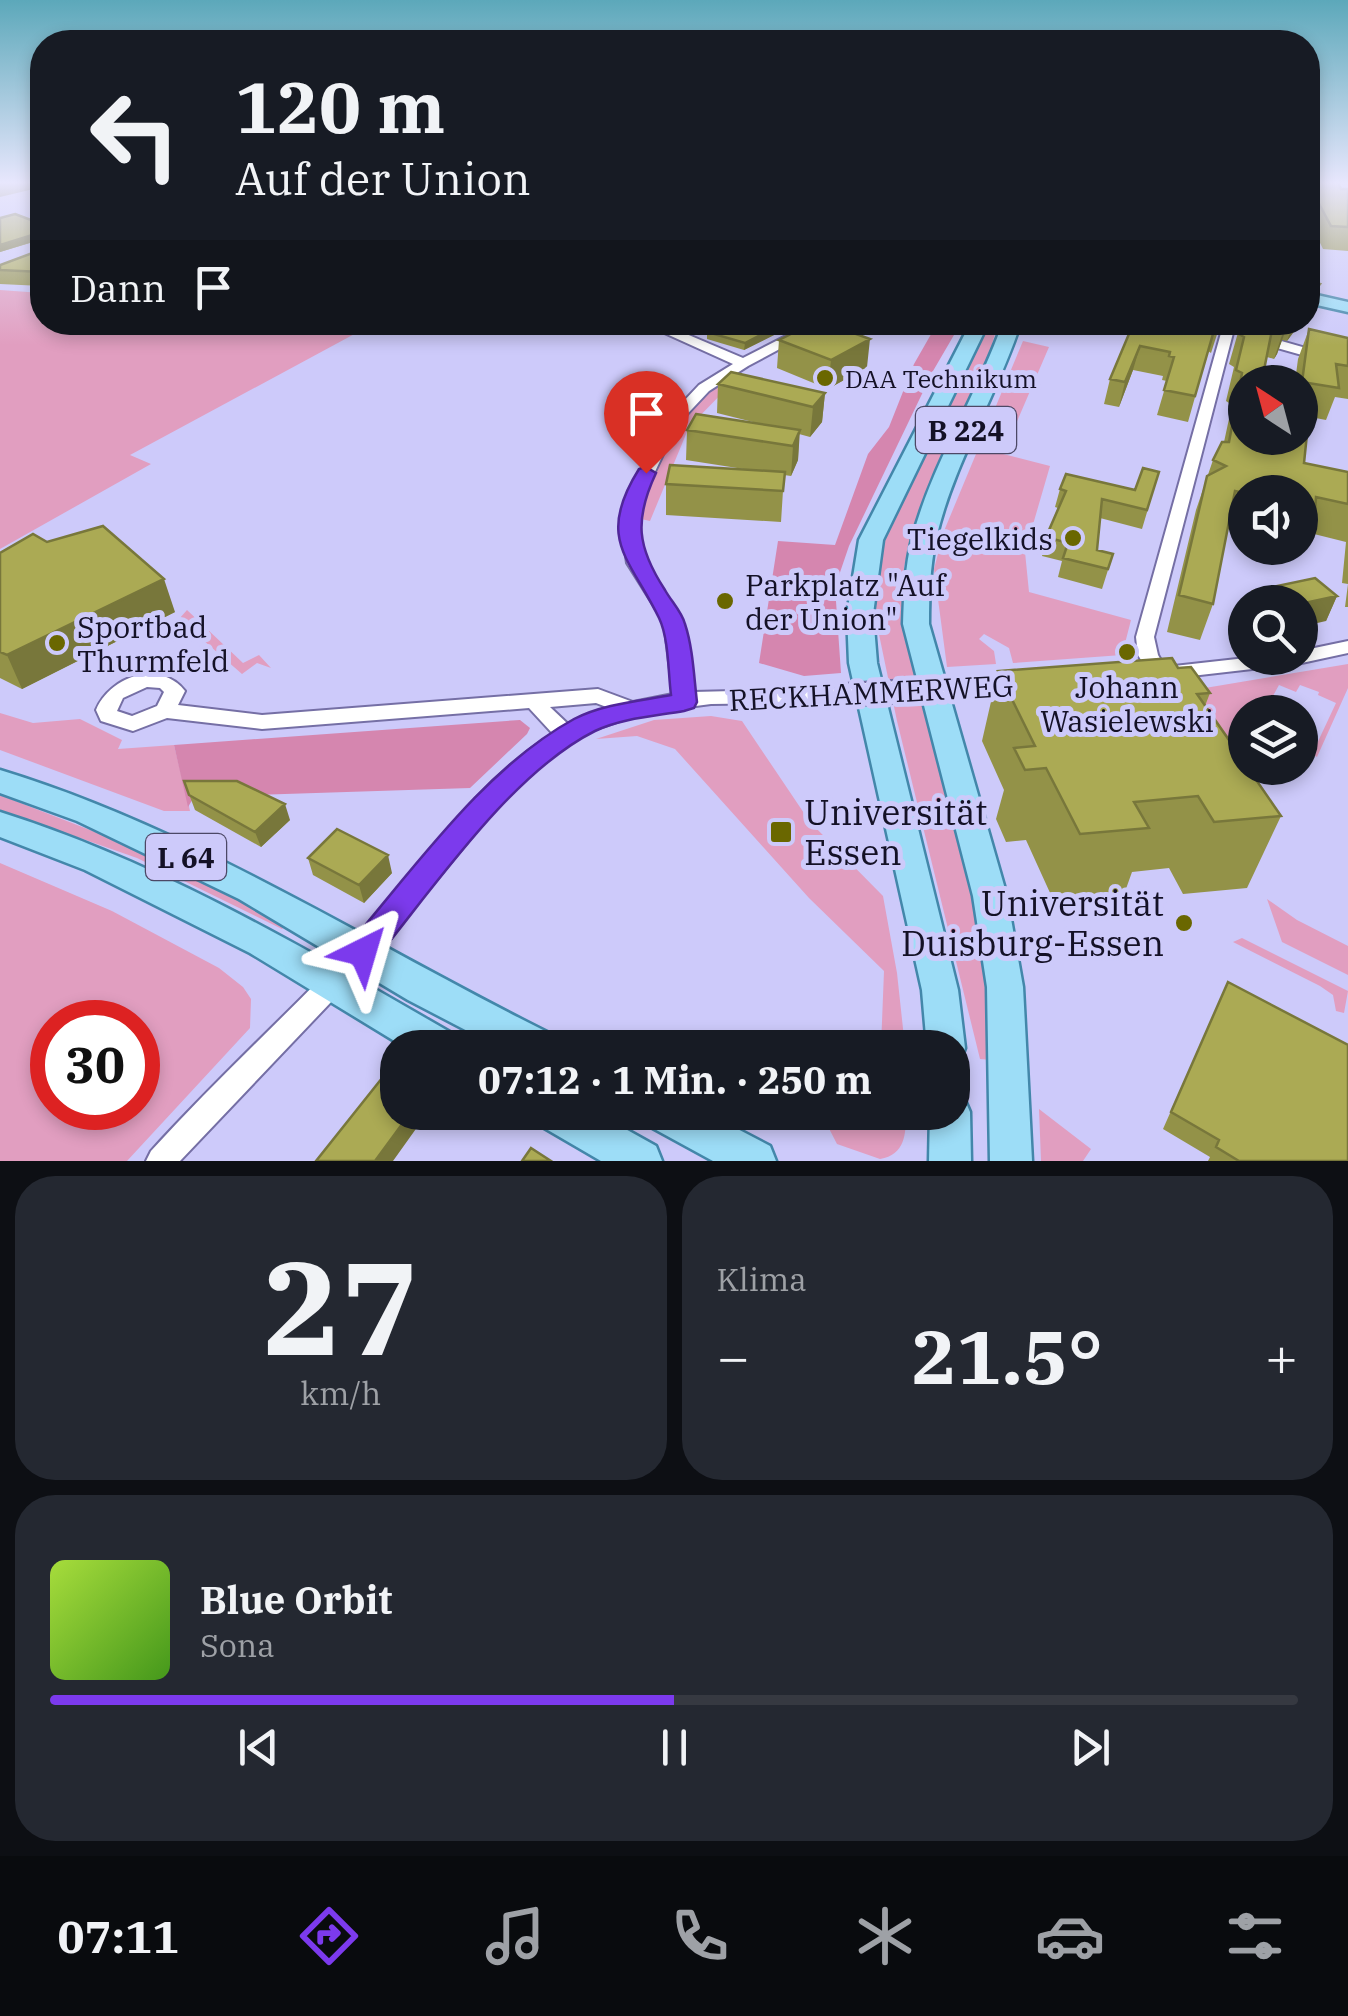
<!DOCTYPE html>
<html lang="de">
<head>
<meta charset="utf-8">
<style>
	:root { --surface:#171b24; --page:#242831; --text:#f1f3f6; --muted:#9ea1a6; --line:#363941; --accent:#7c3aed }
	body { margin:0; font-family:"IBM Plex Serif",serif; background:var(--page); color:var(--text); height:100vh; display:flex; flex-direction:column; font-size:38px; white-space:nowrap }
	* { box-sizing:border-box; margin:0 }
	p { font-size:32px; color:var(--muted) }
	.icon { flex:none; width:55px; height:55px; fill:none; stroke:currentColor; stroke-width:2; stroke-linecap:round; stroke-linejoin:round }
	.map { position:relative; height:1161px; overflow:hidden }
	.side { display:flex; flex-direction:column; gap:15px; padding:15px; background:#0d0f14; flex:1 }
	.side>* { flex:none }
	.top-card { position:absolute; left:30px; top:30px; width:1290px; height:305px; border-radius:40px; box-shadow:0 5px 15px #0003; background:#171b24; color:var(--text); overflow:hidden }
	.needle { width:65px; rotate:324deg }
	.buttons { position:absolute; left:1228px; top:365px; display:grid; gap:20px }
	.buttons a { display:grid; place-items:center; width:90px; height:90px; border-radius:50%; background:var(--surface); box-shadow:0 5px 15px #0003; font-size:50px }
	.speed { position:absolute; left:30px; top:1000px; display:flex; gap:20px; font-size:50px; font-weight:700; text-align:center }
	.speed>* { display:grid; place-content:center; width:130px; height:130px; border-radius:50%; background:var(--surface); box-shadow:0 5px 15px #0003; line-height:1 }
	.speed .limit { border:15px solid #d22; background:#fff; color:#111 }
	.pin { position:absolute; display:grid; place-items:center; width:85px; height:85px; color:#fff; margin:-102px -42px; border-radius:50% 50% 50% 0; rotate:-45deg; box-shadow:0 0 10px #0007 }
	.pin .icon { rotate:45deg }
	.me { position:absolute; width:110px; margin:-55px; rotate:40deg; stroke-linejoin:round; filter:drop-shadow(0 0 8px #0008) }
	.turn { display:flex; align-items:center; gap:35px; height:210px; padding:0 40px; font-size:45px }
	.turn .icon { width:130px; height:130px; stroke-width:2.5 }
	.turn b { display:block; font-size:70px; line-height:85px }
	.then { display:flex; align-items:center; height:95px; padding:0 40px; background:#0003; gap:20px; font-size:38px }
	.big { font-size:75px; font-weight:800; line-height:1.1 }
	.side .tile { flex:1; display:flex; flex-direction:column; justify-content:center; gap:15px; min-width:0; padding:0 35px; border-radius:40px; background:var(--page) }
	.side .dial { align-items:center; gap:0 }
	.dial b { font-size:130px; line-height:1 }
	.song { display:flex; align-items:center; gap:30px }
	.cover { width:120px; height:120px; border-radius:15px; background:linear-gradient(135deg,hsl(80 70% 55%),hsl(100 70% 35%)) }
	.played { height:10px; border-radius:5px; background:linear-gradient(90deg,var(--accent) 50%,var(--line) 50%) }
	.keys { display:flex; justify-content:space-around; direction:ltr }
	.heat { display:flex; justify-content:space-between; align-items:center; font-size:55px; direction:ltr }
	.side .tiles { flex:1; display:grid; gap:15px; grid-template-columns:1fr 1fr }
	.tile:last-child { grid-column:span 2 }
	.trip { position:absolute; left:380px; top:1030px; width:590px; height:100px; border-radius:40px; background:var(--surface); box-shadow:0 5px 15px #0003; font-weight:800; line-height:100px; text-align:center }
	.dock { display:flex; height:160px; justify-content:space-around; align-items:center; background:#090b0e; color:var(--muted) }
	.dock .icon { width:70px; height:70px }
	.dock .selected { color:var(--accent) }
	.dock b { font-size:45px; color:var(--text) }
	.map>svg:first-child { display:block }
	.green { fill:#e19ec0; fill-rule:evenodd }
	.forest { fill:#d586af }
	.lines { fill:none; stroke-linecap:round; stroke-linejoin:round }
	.street-casing { stroke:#756fa5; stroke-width:4 }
	.primary-casing { stroke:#4387aa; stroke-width:5 }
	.street { fill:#fff; fill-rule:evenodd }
	.primary { fill:#9dddf7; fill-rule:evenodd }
	.street-bridge-casing { stroke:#756fa5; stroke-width:26; stroke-linecap:butt }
	.street-bridge { stroke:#fff; stroke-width:21 }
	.wall { fill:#939248 }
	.shaded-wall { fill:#78773b }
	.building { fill:#abaa54; stroke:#78773b; stroke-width:2.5 }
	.route { fill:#7c3aed; stroke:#51269a; stroke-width:2.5 }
	.poi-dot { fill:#6a6700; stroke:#cdcafa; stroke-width:4 }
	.labels { text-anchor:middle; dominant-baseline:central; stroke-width:10; stroke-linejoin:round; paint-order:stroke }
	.far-poi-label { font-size:25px; fill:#141126; stroke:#cdcafa; text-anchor:start }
	.shield { fill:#cdcafa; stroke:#4c4866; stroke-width:2.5 }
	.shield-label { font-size:28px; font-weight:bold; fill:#141126 }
	.poi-label { font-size:30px; fill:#141126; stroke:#cdcafa; text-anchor:start }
	.street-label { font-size:30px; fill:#141126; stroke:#cdcafa }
	.near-poi-label { font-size:35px; fill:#141126; stroke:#cdcafa; text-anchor:start }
</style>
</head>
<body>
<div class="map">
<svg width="1348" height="1161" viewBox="0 0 1348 1161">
	<rect width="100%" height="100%" fill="#cdcafa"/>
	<path class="green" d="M0,290L42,293V322H345L360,331L130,455L151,464L0,549Z
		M989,323H998L983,376L913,530L904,567L903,614L970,876L982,940L992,1060L980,1059L897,721L875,615L879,564L888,526Z
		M1023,341L1049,347L1003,454L1050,466L1025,552L1029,592L1131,620L1122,655L1013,663L1009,648L984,634L979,639L994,651L996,664L947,667L934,569L944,531Z
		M729,381L733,382L689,427L650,521L641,519C651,472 682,400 729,381Z
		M187,610L243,663L259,655L271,668L257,663L242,674L179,619Z
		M1348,664V688L1317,757L1313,755L1314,750L1336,703L1318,695L1319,692L1300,685L1296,692L1279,685L1264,712H1245V749L1230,776L1190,705L1205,688Z
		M0,713L33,723L80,719L122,740L118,749L174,745L190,811H164L0,750Z
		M711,716L742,721L810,822L883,896L897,973L905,1047H881L884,971L809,898L675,749L637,736L596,739L654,720Z
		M0,795L144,851L289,922L282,929L137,858L0,810Z
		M0,863L112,911L219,968L243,987L251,999L250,1028L127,1161H0ZM52,1022H138V1108H52Z
		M1267,899L1297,920L1348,946V975L1282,942Z
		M1242,938L1348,991L1344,1013L1336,1011L1333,995L1320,986L1233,942Z
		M1039,1109L1091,1149L1083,1161H1041Z
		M821,1113H906C906,1134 905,1155 880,1159L837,1144Z"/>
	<path class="forest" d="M938,322L961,323L933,371L849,546L835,587L841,673L804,676L759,663L778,541L835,545L868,454L889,427L914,364Z
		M520,720L530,728L527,734L470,788L194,797L188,807L174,745Z"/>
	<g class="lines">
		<g class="street-casing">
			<path id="street" d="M640,322H658L743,358L813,322H830L748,366L709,391L677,425L643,497L637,523L645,563L682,622L693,692L845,688L852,690L855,695L852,700L845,702L711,704L643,713L590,731L557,751L498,805L370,961L180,1161H146L151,1151C216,1079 288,1014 354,944C418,874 470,784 553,734L529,708L262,729L167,718L133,731L101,721L96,710C110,676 160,659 185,691L178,705L262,715L598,689L633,702L673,694L664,622L627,563L621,523L627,497L666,420L699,385L733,364ZM147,687L160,688L164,692L157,706L132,716L117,711L123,698ZM596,703L609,708L569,725L550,707Z
				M1227,329L1233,333L1154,637L1158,655L1166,669L1174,666L1246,658H1300V651L1348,641V653L1297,664L1174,678L1167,676L1159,679L1152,678L1138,655L1136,637L1221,333Z
				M1260,335L1348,360V368L1256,342L1254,339Z
				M1018,677L1025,679L1028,684L1025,689L954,695L947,693L944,688L947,683L954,681Z"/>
		</g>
		<g class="primary-casing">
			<path id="primary" d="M1308,293L1348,302V312L1308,303Z
				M971,322H989L883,540L873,614L877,663L958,990L965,1048L960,1061L952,1063V1048H927L922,990L849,663L847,614L859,540Z
				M1003,322H1021C997,396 953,464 936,539C930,567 929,595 929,624L1007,896L1023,987L1032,1161H990L987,987L973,896L903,624C904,595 905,567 912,539C932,463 977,396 1003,322Z
				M0,770C197,830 369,944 553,1035L558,1048H500L408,1000L239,899L77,821L0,793Z
				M0,812C162,863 309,951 455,1035L460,1048H406L250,953L85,870L0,837Z
				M952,1093L964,1098L970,1112L971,1161H929L930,1112H952Z
				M535,1112H595L656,1146L662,1161H601L541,1126Z
				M643,1112H705L770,1146L776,1161H713L649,1126Z"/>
		</g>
		<use href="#street" class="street"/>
		<use href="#primary" class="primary"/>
		<g class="street-bridge-casing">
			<path id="street-bridge" d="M845,695L954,688"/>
		</g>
		<use href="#street-bridge" class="street-bridge"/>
	</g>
	<path class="wall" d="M1308,182L1348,189V251L1323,249L1308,218Z
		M0,218L42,224V286L0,284V270L38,251L40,240L0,252Z
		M800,322L744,350L707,339V332Z
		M1042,322H1064L1061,330L1041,326Z
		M1109,322H1221L1211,353L1208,351L1188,422L1157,415L1167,381L1162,380L1163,376L1133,370L1119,407L1104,404L1110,379L1132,328Z
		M1241,322H1301L1287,341L1282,340L1277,354L1274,359L1267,357L1245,438L1304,463L1348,472V607H1345L1348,584L1342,583L1346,542L1306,532L1300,546V492H1245V523L1236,521L1233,528L1228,527L1213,604L1200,640L1167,632L1196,510L1213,460L1224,442L1232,405L1226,401L1234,367L1229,364Z
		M1309,329L1348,338V399L1335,397L1326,420L1300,415V382H1295L1298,359Z
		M779,340L867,367L828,389L777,368Z
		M718,384L825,393L822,422L810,437L799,434L798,460L791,476L784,475L781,522L666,515V484L750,470L686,460L687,430L757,423L717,413Z
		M1159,472L1142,529L1100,518L1097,550L1113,554L1102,589L1058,577L1062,561L1042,556L1046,537L1058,508L1055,507L1060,489L1135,490Z
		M0,553L175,612L22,689L0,678Z
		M1254,591L1337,596L1326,621L1300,602H1249Z
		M1178,668L1210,693L1205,706L1281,816L1247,888L1183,894L1169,868L1132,872L1122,900L1056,906L1026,840L1006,842L996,819L1004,790L982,741L998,671Z
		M184,781L290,820L261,847L195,810Z
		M308,858L392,873L364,903L313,875Z
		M1228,982L1348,1161H1208L1210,1157L1163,1129Z"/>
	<path class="shaded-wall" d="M0,182H42V187L0,197Z
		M42,232V239L0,252V245Z
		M1320,284L1311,309L1308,314V300Z
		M786,322H800L744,350L745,343Z
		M1294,322H1301L1287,341Z
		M1288,324L1277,354L1274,359L1284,329Z
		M870,339L867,367L828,389L831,360Z
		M1140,346L1133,370L1119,407L1125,382Z
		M825,393L822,422L810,437L813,407Z
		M800,430L798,460L791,476L793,446Z
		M164,579L175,612L22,689L7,655Z
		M1337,596L1326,621L1300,627V604Z
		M285,804L290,820L261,847L255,832Z
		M388,855L392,873L364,903L359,885Z
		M411,1112H428L393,1161H375Z"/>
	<path class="building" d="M1338,182L1341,189H1348V227L1331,226L1308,183Z
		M15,214L42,224V232L0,245V218Z
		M42,237V272L0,270V265L38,251L40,238Z
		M1308,281L1320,284L1308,300Z
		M727,322H786L745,343L707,332Z
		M815,322H823L870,339L831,360L779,340Z
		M1134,322H1221L1219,329L1215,327L1195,396L1164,390L1174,357L1169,356L1170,352L1140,346L1125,382L1110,379Z
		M1242,322H1280L1288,324L1284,329L1273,325L1263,375L1271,380L1270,382H1245V438H1300V429L1307,434L1304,463L1348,472V504L1316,497L1315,511L1300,508V492H1274L1247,486L1245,493L1235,491L1213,604L1179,595L1207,476L1226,466L1213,460L1222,442H1229L1242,373L1236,370L1244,337L1239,334Z
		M1309,329L1348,338V366L1336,364L1339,388L1302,382Z
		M731,372L825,393L813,407L718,384Z
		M696,414L800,430L793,446L687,430Z
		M670,465L785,472L783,491L666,484Z
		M1143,468L1159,472L1147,510L1102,499L1097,550L1113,554L1108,569L1063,558L1068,543L1046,537L1066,491L1060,489L1066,474L1135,490Z
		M103,526L164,579L7,655L0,652V553L33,534L47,542Z
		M1315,578L1337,596L1300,604V602H1267L1254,591Z
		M1172,658L1178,668L1191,667L1210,693L1197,694L1245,763V768H1248L1281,816L1214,822L1198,796L1134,802L1149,828L1080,834L1046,768L1025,770L1014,748L1035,746L998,671Z
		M184,781H237L285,804L255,832L189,795Z
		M337,829L388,855L359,885L308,858Z
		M1228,982L1348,1045V1161H1239L1216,1147L1219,1140L1171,1112Z
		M398,1058V1112H411L375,1161H316Z
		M531,1148L551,1161H522Z"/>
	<linearGradient id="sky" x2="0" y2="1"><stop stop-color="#5ca8ba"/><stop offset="0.53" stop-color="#e8e7fd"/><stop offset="1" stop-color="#e8e7fd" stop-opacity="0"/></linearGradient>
	<rect width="1348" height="345" fill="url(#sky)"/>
	<path class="route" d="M646,467L656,473C634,520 637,547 665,590C671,601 682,612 685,624C693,648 694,677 697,702L694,708L684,711C656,716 622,718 595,731C511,773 433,889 374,961L363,966L351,961L346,952L351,942C416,866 486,767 574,719C603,704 639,701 671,695C668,672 669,639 659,618C630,558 595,539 639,469Z"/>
	<g class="poi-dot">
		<circle cx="825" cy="378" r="10"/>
		<circle cx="1073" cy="538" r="10"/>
		<circle cx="725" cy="601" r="10"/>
		<circle cx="57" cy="643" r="10"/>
		<circle cx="1127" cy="652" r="10"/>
		<rect x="769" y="820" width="24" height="24" rx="5"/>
		<circle cx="1184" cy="923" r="10"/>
	</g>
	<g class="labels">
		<g class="far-poi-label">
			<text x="845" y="378">DAA Technikum</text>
		</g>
		<g class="shield">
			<rect x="916" y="407" width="100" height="46" rx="8"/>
			<rect x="146" y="834" width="80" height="46" rx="8"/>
		</g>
		<g class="shield-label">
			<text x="966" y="430">B 224</text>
			<text x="186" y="857">L 64</text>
		</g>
		<g class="poi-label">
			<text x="1053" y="538" text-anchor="end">Tiegelkids</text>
			<text x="745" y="584">Parkplatz "Auf<tspan x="745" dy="34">der Union"</tspan></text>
			<text x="77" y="626">Sportbad<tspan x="77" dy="34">Thurmfeld</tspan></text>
			<text x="1127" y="686" text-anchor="middle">Johann<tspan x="1127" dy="34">Wasielewski</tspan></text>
		</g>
		<g class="street-label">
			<text transform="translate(871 692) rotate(-3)">RECKHAMMERWEG</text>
		</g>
		<g class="near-poi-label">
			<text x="804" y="812">Universität<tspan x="804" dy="40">Essen</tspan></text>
			<text x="1164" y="903" text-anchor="end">Universität<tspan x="1164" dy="40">Duisburg-Essen</tspan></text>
		</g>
	</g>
</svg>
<div class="buttons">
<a><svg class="needle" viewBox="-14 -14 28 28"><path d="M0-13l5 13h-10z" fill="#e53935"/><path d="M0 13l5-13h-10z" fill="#9ea1a6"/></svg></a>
<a><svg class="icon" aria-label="sound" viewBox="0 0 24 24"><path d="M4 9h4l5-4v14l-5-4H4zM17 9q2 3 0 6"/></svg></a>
<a><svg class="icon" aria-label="search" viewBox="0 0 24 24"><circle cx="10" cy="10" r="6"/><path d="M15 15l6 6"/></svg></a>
<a><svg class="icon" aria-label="layers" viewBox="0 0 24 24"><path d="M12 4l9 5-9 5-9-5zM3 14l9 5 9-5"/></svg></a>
</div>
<div class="speed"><div class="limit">30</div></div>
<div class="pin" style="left:646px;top:473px;background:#d93025"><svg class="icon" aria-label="arrive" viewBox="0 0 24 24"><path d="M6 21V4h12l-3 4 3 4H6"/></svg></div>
<svg class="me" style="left:363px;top:952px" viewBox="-20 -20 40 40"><path d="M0-17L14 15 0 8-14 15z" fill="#7c3aed" stroke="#fff" stroke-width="4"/></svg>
<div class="trip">07:12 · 1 Min. · 250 m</div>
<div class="top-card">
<div class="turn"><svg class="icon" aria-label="left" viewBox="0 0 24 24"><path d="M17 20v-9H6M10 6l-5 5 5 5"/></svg><div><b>120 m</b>Auf der Union</div></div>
<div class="then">Dann<svg class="icon" aria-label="arrive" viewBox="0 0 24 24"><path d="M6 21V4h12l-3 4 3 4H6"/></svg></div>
</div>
</div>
<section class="side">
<div class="tiles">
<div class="tile dial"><b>27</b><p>km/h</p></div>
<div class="tile"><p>Klima</p>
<div class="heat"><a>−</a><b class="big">21.5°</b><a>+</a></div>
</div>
<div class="tile">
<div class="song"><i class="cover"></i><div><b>Blue Orbit</b><p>Sona</p></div></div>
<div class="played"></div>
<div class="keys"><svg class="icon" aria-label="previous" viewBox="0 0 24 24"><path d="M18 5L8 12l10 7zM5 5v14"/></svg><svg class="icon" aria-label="pause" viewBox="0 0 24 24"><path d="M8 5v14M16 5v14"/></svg><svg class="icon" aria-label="next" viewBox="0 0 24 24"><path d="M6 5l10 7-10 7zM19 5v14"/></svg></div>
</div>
</div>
</section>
<nav class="dock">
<b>07:11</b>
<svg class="icon selected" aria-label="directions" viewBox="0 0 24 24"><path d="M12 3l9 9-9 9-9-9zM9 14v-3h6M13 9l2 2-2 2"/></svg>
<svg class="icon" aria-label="music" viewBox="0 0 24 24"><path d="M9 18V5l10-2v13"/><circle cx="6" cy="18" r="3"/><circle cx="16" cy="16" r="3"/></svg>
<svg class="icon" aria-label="phone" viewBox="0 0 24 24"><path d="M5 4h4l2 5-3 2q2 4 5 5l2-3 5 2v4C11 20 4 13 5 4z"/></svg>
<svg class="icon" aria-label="climate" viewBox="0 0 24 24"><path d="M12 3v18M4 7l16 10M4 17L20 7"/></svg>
<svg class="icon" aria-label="car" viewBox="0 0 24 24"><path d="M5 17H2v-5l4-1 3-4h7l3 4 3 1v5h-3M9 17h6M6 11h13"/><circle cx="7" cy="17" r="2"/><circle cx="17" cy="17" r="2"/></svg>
<svg class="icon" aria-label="filters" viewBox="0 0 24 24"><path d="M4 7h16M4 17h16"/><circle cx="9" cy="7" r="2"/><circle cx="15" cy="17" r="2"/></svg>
</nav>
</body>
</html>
